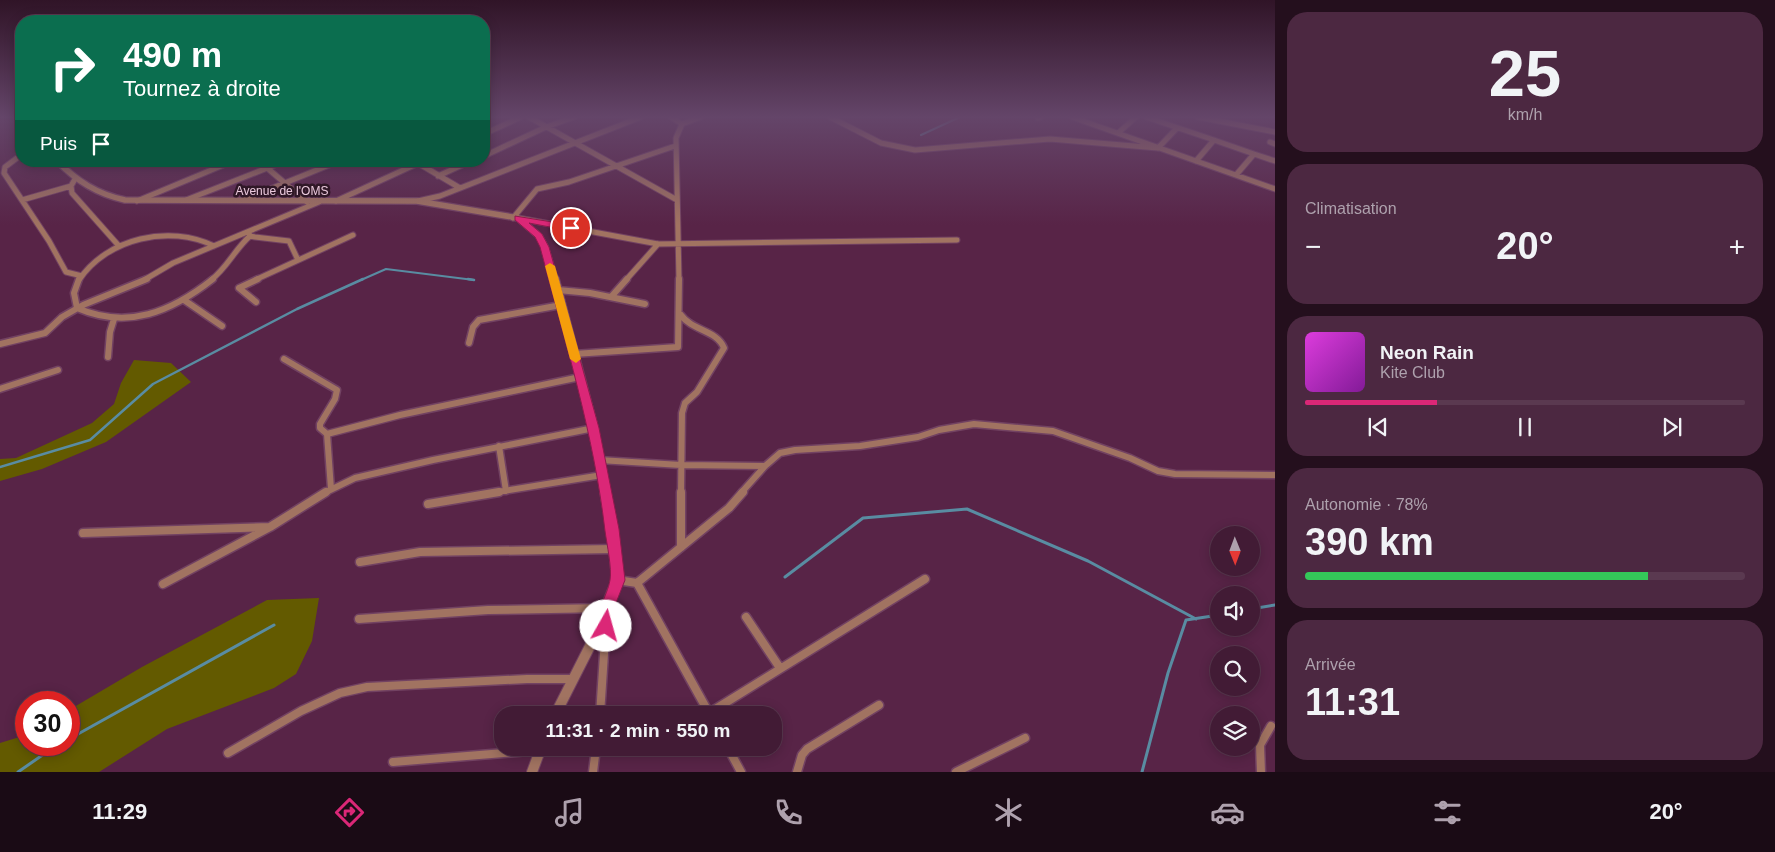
<!DOCTYPE html>
<html lang="fr">
<head>
<meta charset="utf-8">
<style>
	:root { --surface:#421b35; --page:#4c2841; --text:#f1f3f6; --muted:#aea1ad; --line:#5a3950; --accent:#db2777 }
	body { margin:0; font-family:Helvetica,sans-serif; background:var(--page); color:var(--text); height:100vh; display:flex; flex-direction:column; font-size:19px; white-space:nowrap }
	* { box-sizing:border-box; margin:0 }
	p { font-size:16px; color:var(--muted) }
	.icon { flex:none; width:28px; height:28px; fill:none; stroke:currentColor; stroke-width:2; stroke-linecap:round; stroke-linejoin:round }
	.map { position:relative; flex:1; overflow:hidden }
	.details { display:flex; flex-direction:column; gap:12px; padding:12px; background:#240f1d; width:500px }
	.details>* { flex:none }
	.hud { position:absolute; left:15px; top:15px; width:475px; height:152px; border-radius:20px; box-shadow:0 2px 12px #0003,0 0 0 1px var(--line); background:#0b6e4f; color:#fff; overflow:hidden }
	.needle { width:32px; rotate:179deg }
	.buttons { position:absolute; left:1210px; top:526px; display:grid; gap:10px }
	.buttons a { display:grid; place-items:center; width:50px; height:50px; border-radius:50%; background:var(--surface); box-shadow:0 2px 12px #0003,0 0 0 1px var(--line); font-size:25px }
	.speed { position:absolute; left:15px; top:691px; display:flex; gap:10px; font-size:25px; font-weight:700; text-align:center }
	.speed>* { display:grid; place-content:center; width:65px; height:65px; border-radius:50%; background:var(--surface); box-shadow:0 2px 12px #0003,0 0 0 1px var(--line); line-height:1 }
	.speed .limit { border:8px solid #d22; background:#fff; color:#111 }
	.pin { position:absolute; display:grid; place-items:center; width:42px; height:42px; color:#fff; margin:-21px; border:2px solid #fff; border-radius:50%; box-shadow:0 1px 5px #0007 }
	.me { position:absolute; width:55px; margin:-28px; rotate:7deg; stroke-linejoin:round; filter:drop-shadow(0 0 4px #0008) }
	.turn { display:flex; align-items:center; gap:18px; height:105px; padding:0 25px; font-size:22px }
	.turn .icon { width:65px; height:65px; stroke-width:2.5 }
	.turn b { display:block; font-size:35px; line-height:42px }
	.then { display:flex; align-items:center; height:48px; padding:0 25px; background:#0003; gap:10px; font-size:19px }
	.big { font-size:38px; font-weight:600; line-height:1.1 }
	.details .card { flex:1; display:flex; flex-direction:column; justify-content:center; gap:8px; min-width:0; padding:0 18px; border-radius:20px; background:var(--page) }
	.details .dial { align-items:center; gap:0 }
	.dial b { font-size:65px; line-height:1 }
	.song { display:flex; align-items:center; gap:15px }
	.cover { width:60px; height:60px; border-radius:8px; background:linear-gradient(135deg,hsl(300 70% 55%),hsl(290 70% 35%)) }
	.played { height:5px; border-radius:2px; background:linear-gradient(90deg,var(--accent) 30%,var(--line) 30%) }
	.keys { display:flex; justify-content:space-around; direction:ltr }
	.heat { display:flex; justify-content:space-between; align-items:center; font-size:28px; direction:ltr }
	.charge { height:8px; border-radius:4px; background:linear-gradient(90deg,#34c759 78%,var(--line) 0) }
	.trip { position:absolute; left:494px; top:706px; width:288px; height:50px; border-radius:20px; background:var(--surface); box-shadow:0 2px 12px #0003,0 0 0 1px var(--line); font-weight:600; line-height:50px; text-align:center }
	.tabs { display:flex; height:80px; justify-content:space-around; align-items:center; background:#1a0b15; color:var(--muted) }
	.tabs .icon { width:35px; height:35px }
	.tabs .active { color:var(--accent) }
	.tabs b { font-size:22px; color:var(--text) }
	main { display:flex; flex:1; min-height:0 }
	.map>svg:first-child { display:block }
	.green { fill:#635a00 }
	.lines { fill:none; stroke-linecap:round; stroke-linejoin:round }
	.stream-far2 { stroke:#598ca2; stroke-width:2 }
	.stream-far1 { stroke:#598ca2; stroke-width:2.5 }
	.stream { stroke:#598ca2; stroke-width:3 }
	.minor-far2-casing { stroke:#724262; stroke-width:7 }
	.minor-far1-casing { stroke:#724262; stroke-width:9 }
	.minor-casing { stroke:#724262; stroke-width:11 }
	.tertiary-far2-casing { stroke:#724262; stroke-width:8 }
	.tertiary-far1-casing { stroke:#724262; stroke-width:10 }
	.tertiary-casing { stroke:#724262; stroke-width:12 }
	.minor-far2 { stroke:#a17361; stroke-width:5 }
	.minor-far1 { stroke:#a17361; stroke-width:6 }
	.minor { stroke:#a17361; stroke-width:8 }
	.tertiary-far2 { stroke:#a17361; stroke-width:5.5 }
	.tertiary-far1 { stroke:#a17361; stroke-width:8 }
	.tertiary { stroke:#a17361; stroke-width:10 }
	.route { fill:#db2777; stroke:#8e194d }
	.slow { fill:#f59e0b }
	.labels { text-anchor:middle; dominant-baseline:central; stroke-width:5; stroke-linejoin:round; paint-order:stroke }
	.far-street-label { font-size:12px; fill:#ebcadd; stroke:#301827 }
</style>
</head>
<body>
<main>
<div class="map">
<svg width="1275" height="772" viewBox="0 0 1275 772">
	<rect width="100%" height="100%" fill="#582447"/>
	<path class="green" d="M134,360L171,363L191,382L106,442L42,469L0,481V459L16,458L92,423L114,404L121,383Z
		M319,598L312,641L296,674L274,688L167,729L99,772H0V743L26,735V745H69V710L142,667L267,600Z"/>
	<g class="lines">
		<path class="stream-far2" d="M921,135L960,117
			M120,166L127,161
			M361,280L386,269L474,280"/>
		<path class="stream-far1" d="M468,279L474,280
			M0,467L90,440L153,384L297,309L363,279"/>
		<path class="stream" d="M785,577L863,518L967,509L1088,561L1196,619
			M1251,609L1275,605
			M69,739L274,625
			M18,772L57,745
			M1142,772L1168,673L1186,620L1219,615"/>
		<g class="minor-far2-casing">
			<path id="minor-far2" d="M529,117L677,200
				M671,117L682,124
				M830,117L881,143L915,150L1050,139L1158,148
				M1072,117L1275,189
				M1146,117L1214,140L1196,161
				M1198,117L1275,132
				M1038,118L1041,117
				M1118,133L1136,117
				M484,134L521,117
				M1214,140L1254,154
				M1270,142L1275,144
				M1158,148L1177,128
				M21,155L5,167L4,173L49,241L66,272L82,276
				M484,156L546,127L574,117
				M259,161L307,202
				M416,162L460,188
				M1236,175L1254,154L1275,161
				M438,176L471,161
				M75,179L71,186L72,193L119,246
				M22,200L71,186
				M186,200L285,161
				M243,200L339,161
				M137,201L233,161
				M336,201L423,161
				M418,201L440,196L641,117
				M513,218L537,189L569,182L675,146
				M518,218L658,244L957,240
				M249,233L250,236L255,237L289,241L298,260
				M79,280C107,238 170,224 214,246
				M144,280L173,263L319,202
				M211,280C227,268 235,249 250,236
				M255,280L353,235
				M626,280L658,244
				M679,280L676,138L682,124L701,117"/>
		</g>
		<g class="minor-far1-casing">
			<path id="minor-far1" d="M79,279L74,293L77,308C128,330 171,312 213,279
				M558,290L590,293L645,304
				M611,297L627,279
				M184,300L222,326
				M256,302L239,288L258,279
				M681,315C692,331 717,330 724,348L697,392L685,403L682,413L681,493
				M469,343L473,327L479,320L561,305
				M0,344L45,333L62,317L83,305L147,279
				M574,354L678,347L679,279
				M108,357L110,332L114,319
				M284,359L337,390L335,399L320,424V428L327,434
				M0,389L58,370
				M499,446L506,491
				M599,460L681,465L765,466
				M331,489L327,434L400,415L580,377
				M324,493L355,478L433,460L594,428
				M491,493L602,475
				M741,493L765,466L780,453L795,450L860,446L918,437L939,430L974,424L1053,431L1130,458L1158,471L1175,474L1275,475"/>
		</g>
		<g class="minor-casing">
			<path id="minor" d="M428,504L499,492
				M83,533L269,527
				M681,547V492
				M360,562L420,552L614,549
				M617,580L637,583L710,715
				M637,583L729,508L743,492
				M163,584L270,527L326,492
				M746,617L780,668
				M359,619L488,610L607,608L600,715
				M709,713L925,579
				M728,748L741,772
				M228,753L301,711L340,693L367,687L527,679H571
				M393,762L540,750
				M593,772L596,748
				M797,772L802,755L807,749L879,705
				M956,772L1025,738
				M1261,772L1260,745L1271,726"/>
		</g>
		<g class="tertiary-far2-casing">
			<path id="tertiary-far2" d="M16,117L21,123
				M57,161C77,181 97,194 125,200L417,201L518,218L539,236L545,247L555,280"/>
		</g>
		<g class="tertiary-far1-casing">
			<path id="tertiary-far1" d="M555,279L594,428L606,493"/>
		</g>
		<g class="tertiary-casing">
			<path id="tertiary" d="M555,715L590,646L617,580L612,529L605,492
				M532,772L541,748"/>
		</g>
		<use href="#minor-far2" class="minor-far2"/>
		<use href="#minor-far1" class="minor-far1"/>
		<use href="#minor" class="minor"/>
		<use href="#tertiary-far2" class="tertiary-far2"/>
		<use href="#tertiary-far1" class="tertiary-far1"/>
		<use href="#tertiary" class="tertiary"/>
	</g>
	<linearGradient id="sky" x2="0" y2="1"><stop stop-color="#301427"/><stop offset="0.52" stop-color="#644569"/><stop offset="1" stop-color="#644569" stop-opacity="0"/></linearGradient>
	<rect width="1275" height="225" fill="url(#sky)"/>
	<path class="route" d="M515,216L571,225L575,228L571,231L529,223L542,234L549,247L599,428L619,529L625,580L614,608V626L612,631L606,633L601,631C593,612 607,598 610,580C612,568 607,545 605,531C594,435 565,341 540,247L535,237L515,220Z"/>
	<path class="slow" d="M550,263L555,266L581,359L576,363L570,359L545,266Z"/>
	<g class="labels">
		<g class="far-street-label">
			<text x="282" y="191">Avenue de l'OMS</text>
		</g>
	</g>
</svg>
<div class="buttons">
<a><svg class="needle" viewBox="-14 -14 28 28"><path d="M0-13l5 13h-10z" fill="#e53935"/><path d="M0 13l5-13h-10z" fill="#aea1ad"/></svg></a>
<a><svg class="icon" aria-label="sound" viewBox="0 0 24 24"><path d="M4 9h4l5-4v14l-5-4H4zM17 9q2 3 0 6"/></svg></a>
<a><svg class="icon" aria-label="search" viewBox="0 0 24 24"><circle cx="10" cy="10" r="6"/><path d="M15 15l6 6"/></svg></a>
<a><svg class="icon" aria-label="layers" viewBox="0 0 24 24"><path d="M12 4l9 5-9 5-9-5zM3 14l9 5 9-5"/></svg></a>
</div>
<div class="speed"><div class="limit">30</div></div>
<div class="pin" style="left:571px;top:228px;background:#d93025"><svg class="icon" aria-label="arrive" viewBox="0 0 24 24"><path d="M6 21V4h12l-3 4 3 4H6"/></svg></div>
<svg class="me" style="left:606px;top:626px" viewBox="-20 -20 40 40"><circle r="19" fill="#fff"/><path d="M0-13L10 11 0 6-10 11z" fill="#db2777"/></svg>
<div class="trip">11:31 · 2 min · 550 m</div>
<div class="hud">
<div class="turn"><svg class="icon" aria-label="right" viewBox="0 0 24 24"><path d="M7 20v-9h11M14 6l5 5-5 5"/></svg><div><b>490 m</b>Tournez à droite</div></div>
<div class="then">Puis<svg class="icon" aria-label="arrive" viewBox="0 0 24 24"><path d="M6 21V4h12l-3 4 3 4H6"/></svg></div>
</div>
</div>
<section class="details">
<div class="card dial"><b>25</b><p>km/h</p></div>
<div class="card"><p>Climatisation</p>
<div class="heat"><a>−</a><b class="big">20°</b><a>+</a></div>
</div>
<div class="card">
<div class="song"><i class="cover"></i><div><b>Neon Rain</b><p>Kite Club</p></div></div>
<div class="played"></div>
<div class="keys"><svg class="icon" aria-label="previous" viewBox="0 0 24 24"><path d="M18 5L8 12l10 7zM5 5v14"/></svg><svg class="icon" aria-label="pause" viewBox="0 0 24 24"><path d="M8 5v14M16 5v14"/></svg><svg class="icon" aria-label="next" viewBox="0 0 24 24"><path d="M6 5l10 7-10 7zM19 5v14"/></svg></div>
</div>
<div class="card"><p>Autonomie · 78%</p><b class="big">390 km</b><div class="charge"></div></div>
<div class="card"><p>Arrivée</p><b class="big">11:31</b></div>
</section>
</main>
<nav class="tabs">
<b>11:29</b>
<svg class="icon active" aria-label="directions" viewBox="0 0 24 24"><path d="M12 3l9 9-9 9-9-9zM9 14v-3h6M13 9l2 2-2 2"/></svg>
<svg class="icon" aria-label="music" viewBox="0 0 24 24"><path d="M9 18V5l10-2v13"/><circle cx="6" cy="18" r="3"/><circle cx="16" cy="16" r="3"/></svg>
<svg class="icon" aria-label="phone" viewBox="0 0 24 24"><path d="M5 4h4l2 5-3 2q2 4 5 5l2-3 5 2v4C11 20 4 13 5 4z"/></svg>
<svg class="icon" aria-label="climate" viewBox="0 0 24 24"><path d="M12 3v18M4 7l16 10M4 17L20 7"/></svg>
<svg class="icon" aria-label="car" viewBox="0 0 24 24"><path d="M5 17H2v-5l4-1 3-4h7l3 4 3 1v5h-3M9 17h6M6 11h13"/><circle cx="7" cy="17" r="2"/><circle cx="17" cy="17" r="2"/></svg>
<svg class="icon" aria-label="filters" viewBox="0 0 24 24"><path d="M4 7h16M4 17h16"/><circle cx="9" cy="7" r="2"/><circle cx="15" cy="17" r="2"/></svg>
<b>20°</b>
</nav>
</body>
</html>
